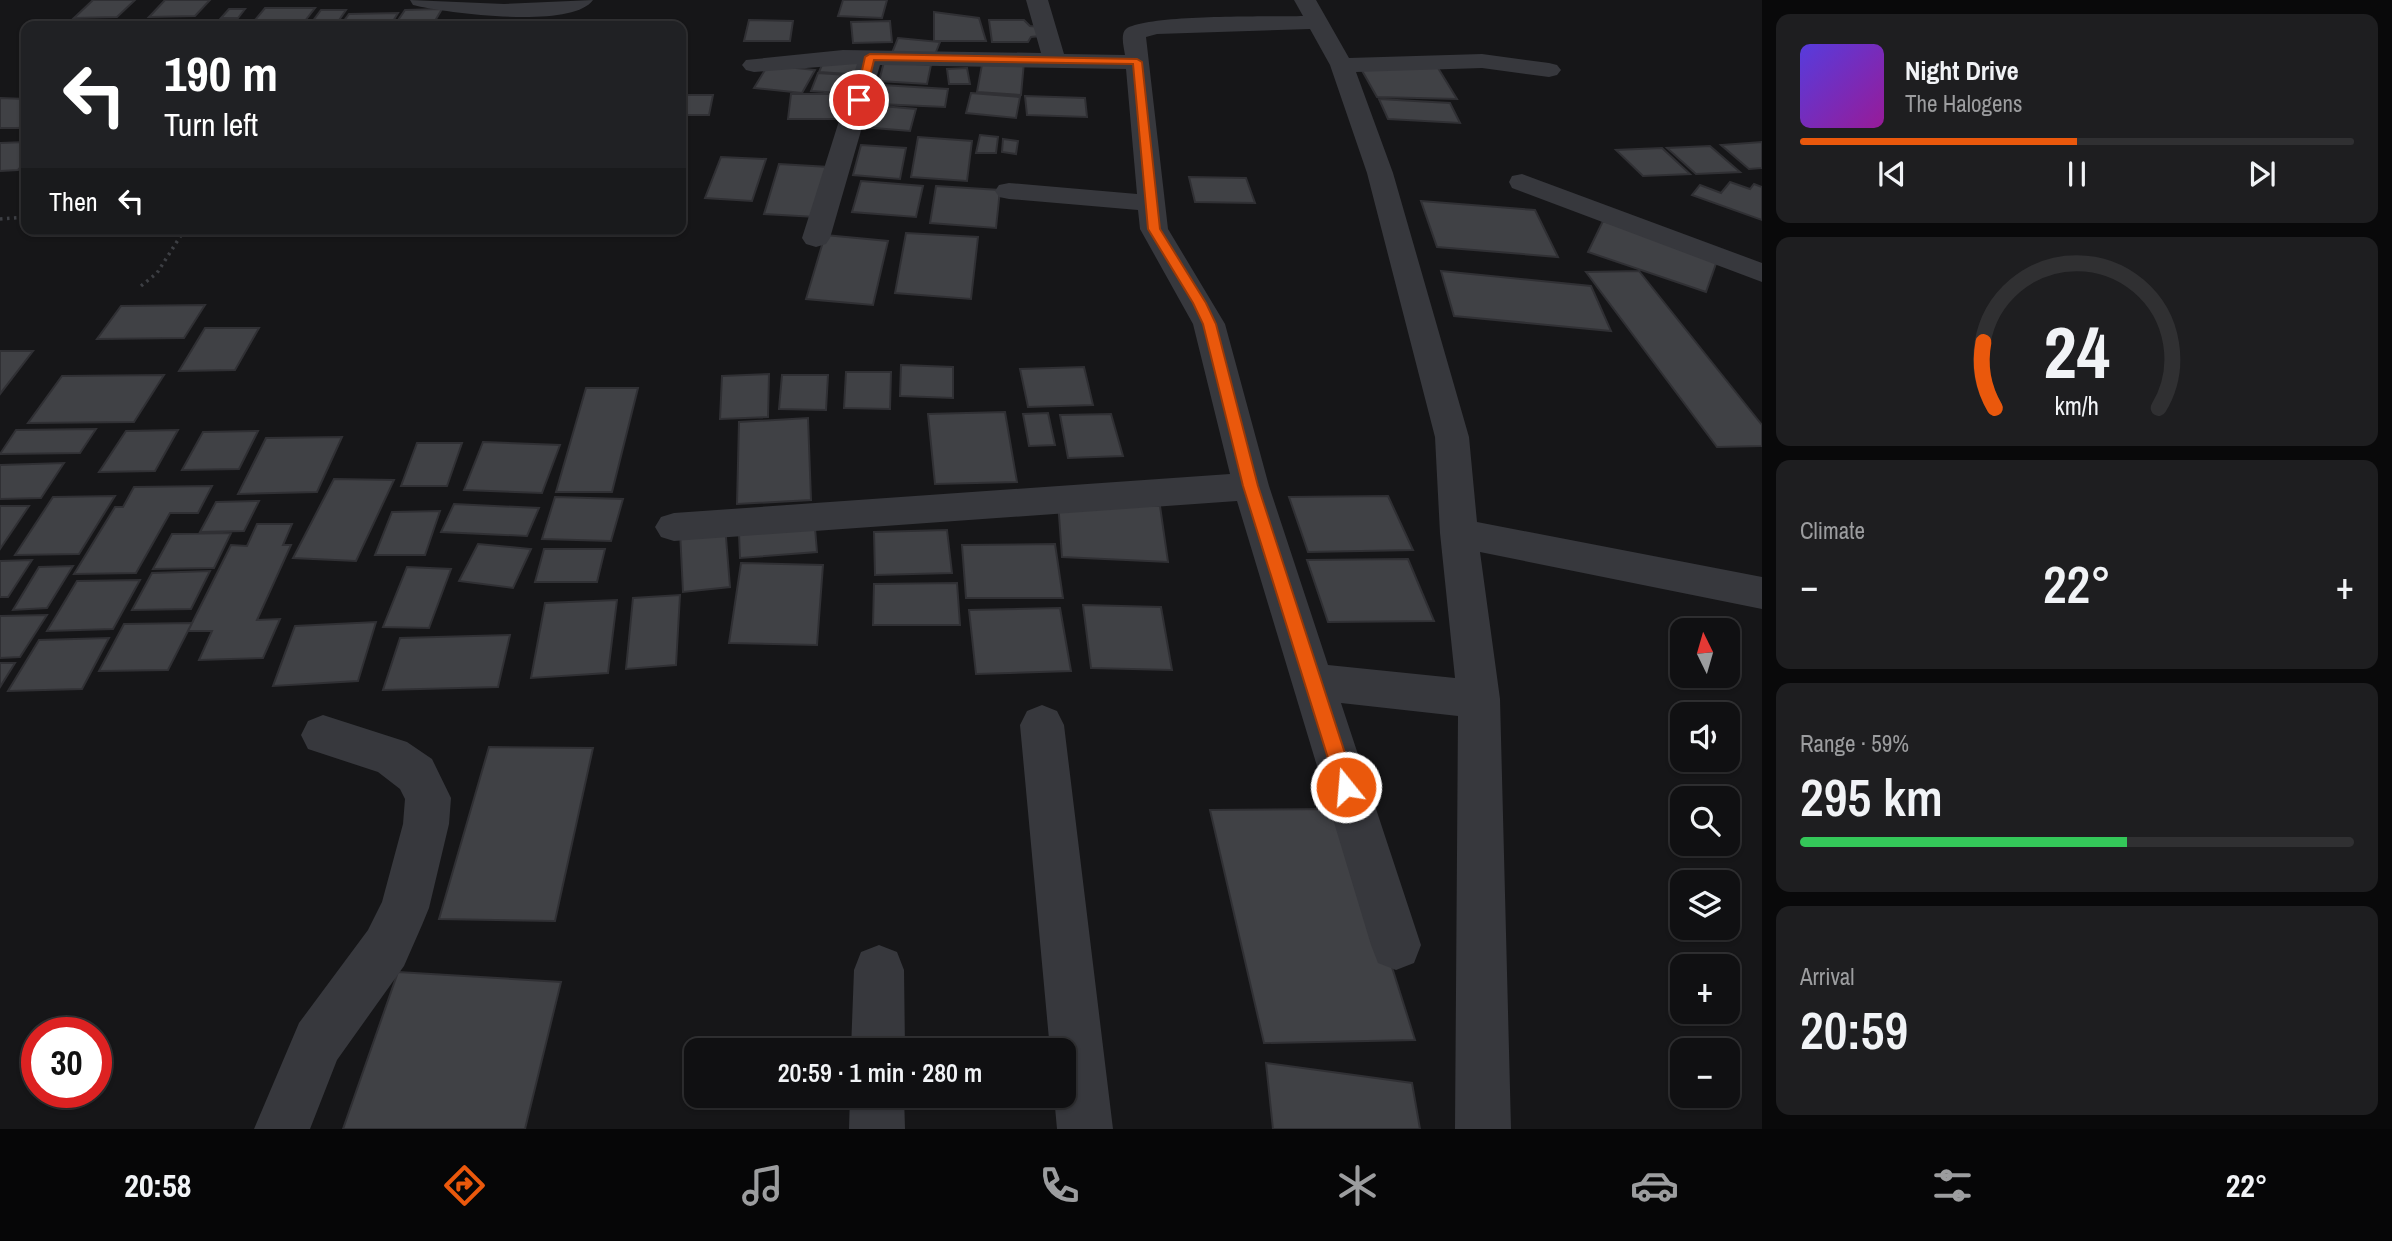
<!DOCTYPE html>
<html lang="en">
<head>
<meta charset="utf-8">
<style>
	:root { --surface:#101012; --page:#1e1e20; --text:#f1f3f6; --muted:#9c9d9f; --line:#303032; --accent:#ea580c }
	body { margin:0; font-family:"Archivo Narrow",sans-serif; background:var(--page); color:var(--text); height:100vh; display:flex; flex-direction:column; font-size:26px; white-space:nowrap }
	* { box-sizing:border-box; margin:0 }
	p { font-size:23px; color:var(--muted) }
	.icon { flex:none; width:38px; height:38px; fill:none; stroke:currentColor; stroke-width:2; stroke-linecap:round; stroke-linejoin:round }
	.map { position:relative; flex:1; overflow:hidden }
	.side { display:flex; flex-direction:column; gap:14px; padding:14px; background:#09090a; width:630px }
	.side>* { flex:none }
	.top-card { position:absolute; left:21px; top:21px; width:665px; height:214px; border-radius:14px; box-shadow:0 2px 5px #0004,0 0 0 2px var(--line); background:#202124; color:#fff; overflow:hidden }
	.needle { width:46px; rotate:355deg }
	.fabs { position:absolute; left:1670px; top:618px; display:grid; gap:14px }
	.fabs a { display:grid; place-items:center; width:70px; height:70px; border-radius:14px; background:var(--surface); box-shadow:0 2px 5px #0004,0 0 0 2px var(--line); font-size:35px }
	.speed { position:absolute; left:21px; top:1017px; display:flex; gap:14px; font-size:35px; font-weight:700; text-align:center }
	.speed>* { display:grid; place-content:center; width:91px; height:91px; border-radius:50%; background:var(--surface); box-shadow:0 2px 5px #0004,0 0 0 2px var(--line); line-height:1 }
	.speed .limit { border:10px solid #d22; background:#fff; color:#111 }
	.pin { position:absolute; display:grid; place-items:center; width:60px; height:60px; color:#fff; margin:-30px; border:4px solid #fff; border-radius:50%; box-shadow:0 2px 7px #0007 }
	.me { position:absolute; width:77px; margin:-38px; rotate:343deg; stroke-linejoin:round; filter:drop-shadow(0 0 5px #0008) }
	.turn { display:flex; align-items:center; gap:24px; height:147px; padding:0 28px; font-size:32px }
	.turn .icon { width:91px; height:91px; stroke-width:2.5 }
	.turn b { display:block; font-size:49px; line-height:60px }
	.then { display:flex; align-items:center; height:66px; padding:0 28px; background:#0003; gap:14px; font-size:26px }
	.big { font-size:52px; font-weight:600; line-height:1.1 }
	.side .widget { flex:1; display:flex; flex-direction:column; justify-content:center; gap:10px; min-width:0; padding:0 24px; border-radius:14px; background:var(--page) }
	.side .dial { align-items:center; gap:0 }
	.dial svg { height:182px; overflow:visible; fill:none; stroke:var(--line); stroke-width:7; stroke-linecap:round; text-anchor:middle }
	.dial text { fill:var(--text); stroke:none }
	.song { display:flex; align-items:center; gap:21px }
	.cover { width:84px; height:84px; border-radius:10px; background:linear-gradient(135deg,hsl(250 70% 55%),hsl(300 70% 35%)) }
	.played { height:7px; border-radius:4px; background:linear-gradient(90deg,var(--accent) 50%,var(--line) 50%) }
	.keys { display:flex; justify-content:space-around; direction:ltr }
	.heat { display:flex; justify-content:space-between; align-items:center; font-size:38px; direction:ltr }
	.charge { height:10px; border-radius:5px; background:linear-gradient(90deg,#34c759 59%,var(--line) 0) }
	.trip { position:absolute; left:684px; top:1038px; width:392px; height:70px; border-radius:14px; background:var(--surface); box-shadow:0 2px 5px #0004,0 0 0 2px var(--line); font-weight:600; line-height:70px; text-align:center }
	.tabs { display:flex; height:112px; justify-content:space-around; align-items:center; background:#060607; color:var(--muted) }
	.tabs .icon { width:49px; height:49px }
	.tabs .active { color:var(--accent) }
	.tabs b { font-size:32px; color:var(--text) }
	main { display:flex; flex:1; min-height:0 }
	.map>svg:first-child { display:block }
	.building { fill:#404145; stroke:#303034; stroke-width:2 }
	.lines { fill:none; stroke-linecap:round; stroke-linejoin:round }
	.path { stroke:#3d3f44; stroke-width:3.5; stroke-dasharray:2.5 4.5; stroke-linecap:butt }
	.minor { fill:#37383d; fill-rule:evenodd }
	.route { fill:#ea580c; stroke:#983908; stroke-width:2 }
</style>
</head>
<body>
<main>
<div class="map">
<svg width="1762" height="1129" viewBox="0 0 1762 1129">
	<rect width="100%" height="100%" fill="#161618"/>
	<path class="building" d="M93,0H135L117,17L74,18Z
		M165,0H210L195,16L149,17Z
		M843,0H887L882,18L838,16Z
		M265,8H315L301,26H250Z
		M229,9H245L238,18H221Z
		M442,9L432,26H394L405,10Z
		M321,10H346L335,26H309Z
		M934,12L979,18L986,41H934Z
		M398,13L390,26H340L349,14Z
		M218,20H248L243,26H212Z
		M749,20L793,21L790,41H744Z
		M989,20H1024L1030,26L1042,27L1040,36L1031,37L1028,42H992Z
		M890,21L892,42L853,43L851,22Z
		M898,38L940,42L934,57L892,53Z
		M983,59L1024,62L1021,95L977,92Z
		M824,60L867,63L863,75L819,72Z
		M884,62L931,65L927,84L879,81Z
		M768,65L815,70L802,93L754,88Z
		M1360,67L1438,68L1457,99L1377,97Z
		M967,68L970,84H949L947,69Z
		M818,73L861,76L855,94L811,91Z
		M882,85L948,89L945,107L878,104Z
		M971,93L1020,97L1016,118L966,113Z
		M791,94H843L842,119H788Z
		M681,95H713L709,115H681Z
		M1025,96L1085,98L1087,117L1027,115Z
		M0,98L26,99V121L19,128H0Z
		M1379,99L1450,103L1460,123L1388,119Z
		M870,105L916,109L910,131L862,127Z
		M980,135L998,137L996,153H976Z
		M918,137L972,141L967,181L911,177Z
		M1003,139L1018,141L1016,154L1002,152Z
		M26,142V161L18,170L0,171V143Z
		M1762,142V168L1749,169L1721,145Z
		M861,145L906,148L900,179L853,175Z
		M1710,146L1740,172L1696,174L1667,148Z
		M1662,148L1690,174L1643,176L1616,150Z
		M721,157L766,159L752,201L705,198Z
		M779,164L829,167L816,217L764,214Z
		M1189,177L1246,178L1255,203L1195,202Z
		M861,181L923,186L916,217L852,212Z
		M1730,182L1750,189L1754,184L1762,187V220L1692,195L1700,185L1721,193Z
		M936,186L1000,190L996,228L930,223Z
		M1421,201L1535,210L1558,257L1437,247Z
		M1603,221L1718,258L1706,292L1588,252Z
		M906,233L978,237L971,299L895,293Z
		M825,235L888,241L873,305L806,299Z
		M1441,271L1591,286L1611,331L1454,316Z
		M1639,271L1762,425V446L1717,447L1586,272Z
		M205,305L184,338L97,339L121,306Z
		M205,328H259L235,370L179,371Z
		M0,351H33L0,394Z
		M901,365L953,367V398L900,396Z
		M1084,367L1093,405L1028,407L1020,369Z
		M846,372H891L890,409L844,408Z
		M769,374L768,417L720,419L722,376Z
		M164,375L134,422L28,423L62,376Z
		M782,375H828L826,410L779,409Z
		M586,388H638L612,492H556Z
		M1005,412L1017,482L935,484L928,414Z
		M1048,413L1055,445L1029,446L1023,414Z
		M1111,414L1123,456L1068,458L1060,415Z
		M808,418L811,500L737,504L739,422Z
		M96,429L80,453L0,454L16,430Z
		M178,430L155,471L99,472L126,431Z
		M258,431L239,469L182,470L203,432Z
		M342,437L317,492L238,494L266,438Z
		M483,442L560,445L542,493L464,490Z
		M417,443H462L447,486H401Z
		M64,463L41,498L0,499V465Z
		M334,479L394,480L356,561L293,558Z
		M212,486L198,513H170L136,573L74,574L115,507H123L134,487Z
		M115,496L79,554L15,555L53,497Z
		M1388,496L1413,550L1308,552L1289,497Z
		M555,497L623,499L611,541L542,539Z
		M259,501L244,531L200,532L216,502Z
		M1058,501L1160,506L1168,562L1062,557Z
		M454,504L539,508L527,536L441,532Z
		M0,506H29L0,549Z
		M440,511L425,555H375L392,512Z
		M257,524H292L283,545H291L257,620L280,619L263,658L199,660L212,631H188L231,545L247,546Z
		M725,525L730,587L683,592L680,531Z
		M815,528L817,552L740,558L739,534Z
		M947,530L952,573L875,575L874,532Z
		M231,533L214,568L153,569L172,534Z
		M478,544L531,549L513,588L459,581Z
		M1055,544L1063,598H966L962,545Z
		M544,549H605L597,582H535Z
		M1408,559L1434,621L1328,622L1307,560Z
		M32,560L8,597H0V561Z
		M741,563L823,565L817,645L729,643Z
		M73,566L47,608L13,610L39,567Z
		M407,567L451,569L429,628L383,627Z
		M210,571L191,609L132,610L152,573Z
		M140,580L113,629L47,631L77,581Z
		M957,583L960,625H873L874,584Z
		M680,595L676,665L626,669L633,598Z
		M617,600L608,673L531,678L545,603Z
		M1083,605L1161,607L1172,670L1091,668Z
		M1060,608L1071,671L976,674L969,610Z
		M47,615L20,657L0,658V616Z
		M376,622L358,681L273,686L295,626Z
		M192,623L168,670L99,671L124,624Z
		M510,635L498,687L383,690L400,638Z
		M109,638L82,689L8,691L39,640Z
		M0,663H15L0,687Z
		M489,747L593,748L555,921L439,919Z
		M1342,809L1415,1040L1264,1043L1210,810Z
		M398,972L561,982L525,1129H343Z
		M1266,1063L1412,1083L1420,1129H1273Z"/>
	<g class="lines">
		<path class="path" d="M0,219L26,217
			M141,286L157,273L185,229"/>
		<path class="minor" d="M410,0L504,4L593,0C572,30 446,13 413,5Z
			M1026,0H1048L1064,54L1125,55C1124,48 1120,34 1126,29C1147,14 1271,17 1303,16L1294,0H1316L1349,58L1482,54L1549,63L1557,65L1561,70L1557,75L1549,77L1482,68L1356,72L1393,173L1469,437L1477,522L1762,577V609L1480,552L1500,699L1511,1129H1455L1458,716L1341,703L1421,945L1414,963L1396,970L1378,963L1371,945L1237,501L674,541L661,537L655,527L661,517L674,513L1230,474L1193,324L1140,229L1138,210L1009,199L999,197L995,191L999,185L1009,183L1137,194L1126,69L880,65L830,238L826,244L816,247L806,244L802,238L857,64L754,72L746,70L742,65L746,60L843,50L1041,53ZM1310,29L1330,65L1367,173L1435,437L1440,533L1455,678L1328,665L1269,486L1225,324L1168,229L1146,37L1157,34Z
			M1522,174L1762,263V282L1512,188L1509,182L1512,176Z
			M1042,705L1057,711L1064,725L1113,1129H1057L1054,1096H1064V1050H1050L1020,725L1027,711Z
			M323,715L407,742L432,759L451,798L449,824L429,908L422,925L404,966L337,1060L310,1129H254L299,1023L368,930L382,902L403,824L405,799L400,789L378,772L308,749L301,735L308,721Z
			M879,945L897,952L904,970L905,1050H851L854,970L861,952Z
			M850,1096H904L905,1129H849Z"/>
	</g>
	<path class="route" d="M870,54L1137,59L1142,62L1160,229L1206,303L1216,324L1258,486L1356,787L1353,794L1346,796L1340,794L1337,787L1243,486L1203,324L1193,303L1148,229L1133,64L874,60L864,100L855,102L865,57Z"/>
</svg>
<div class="fabs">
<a><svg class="needle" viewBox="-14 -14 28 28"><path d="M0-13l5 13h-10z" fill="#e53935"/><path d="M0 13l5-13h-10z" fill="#9c9d9f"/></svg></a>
<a><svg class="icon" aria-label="sound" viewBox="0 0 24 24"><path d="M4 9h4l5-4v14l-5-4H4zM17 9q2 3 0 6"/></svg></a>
<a><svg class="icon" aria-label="search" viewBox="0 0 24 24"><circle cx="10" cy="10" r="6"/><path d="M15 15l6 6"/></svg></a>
<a><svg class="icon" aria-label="layers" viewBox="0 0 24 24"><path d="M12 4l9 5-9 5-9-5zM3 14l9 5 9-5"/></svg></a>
<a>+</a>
<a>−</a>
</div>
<div class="speed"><div class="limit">30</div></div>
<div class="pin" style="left:859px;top:100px;background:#d93025"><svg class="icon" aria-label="arrive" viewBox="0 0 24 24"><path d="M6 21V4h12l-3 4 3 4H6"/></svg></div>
<svg class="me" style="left:1346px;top:787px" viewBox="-20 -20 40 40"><circle r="17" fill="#ea580c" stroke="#fff" stroke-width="3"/><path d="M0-11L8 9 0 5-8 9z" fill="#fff"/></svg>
<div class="trip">20:59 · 1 min · 280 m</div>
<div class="top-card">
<div class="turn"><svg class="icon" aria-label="left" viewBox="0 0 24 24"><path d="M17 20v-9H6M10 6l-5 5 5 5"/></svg><div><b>190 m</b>Turn left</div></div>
<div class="then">Then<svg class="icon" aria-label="left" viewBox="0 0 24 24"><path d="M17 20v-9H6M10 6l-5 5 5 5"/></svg></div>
</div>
</div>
<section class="side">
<div class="widget">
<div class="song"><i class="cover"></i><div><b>Night Drive</b><p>The Halogens</p></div></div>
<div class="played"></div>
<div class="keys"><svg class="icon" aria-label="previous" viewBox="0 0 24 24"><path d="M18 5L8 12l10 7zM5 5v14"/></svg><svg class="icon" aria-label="pause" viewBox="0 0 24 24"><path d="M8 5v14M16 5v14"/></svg><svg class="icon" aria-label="next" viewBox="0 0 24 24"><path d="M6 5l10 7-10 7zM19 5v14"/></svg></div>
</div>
<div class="widget dial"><svg viewBox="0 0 100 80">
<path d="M14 69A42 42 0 1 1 86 69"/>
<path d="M14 69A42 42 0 0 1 9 40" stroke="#ea580c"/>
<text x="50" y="56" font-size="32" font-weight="700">24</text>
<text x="50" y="72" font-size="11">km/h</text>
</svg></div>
<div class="widget"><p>Climate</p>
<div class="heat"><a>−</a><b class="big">22°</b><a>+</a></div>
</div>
<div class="widget"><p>Range · 59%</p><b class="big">295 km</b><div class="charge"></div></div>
<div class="widget"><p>Arrival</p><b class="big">20:59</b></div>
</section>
</main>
<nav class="tabs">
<b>20:58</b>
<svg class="icon active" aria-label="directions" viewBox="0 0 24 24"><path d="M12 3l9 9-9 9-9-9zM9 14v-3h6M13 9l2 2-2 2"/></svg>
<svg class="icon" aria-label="music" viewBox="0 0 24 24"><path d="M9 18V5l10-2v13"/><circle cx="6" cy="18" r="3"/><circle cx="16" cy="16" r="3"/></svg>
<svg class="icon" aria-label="phone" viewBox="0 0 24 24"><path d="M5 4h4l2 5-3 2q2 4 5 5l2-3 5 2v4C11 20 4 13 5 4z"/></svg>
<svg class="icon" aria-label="climate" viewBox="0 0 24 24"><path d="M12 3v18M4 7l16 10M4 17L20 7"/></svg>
<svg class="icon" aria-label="car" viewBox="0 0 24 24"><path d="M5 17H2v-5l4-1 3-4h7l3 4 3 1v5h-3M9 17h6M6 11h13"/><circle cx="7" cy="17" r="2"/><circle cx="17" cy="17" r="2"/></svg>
<svg class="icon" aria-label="filters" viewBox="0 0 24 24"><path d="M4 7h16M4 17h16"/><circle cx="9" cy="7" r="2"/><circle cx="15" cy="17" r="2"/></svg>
<b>22°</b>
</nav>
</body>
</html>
